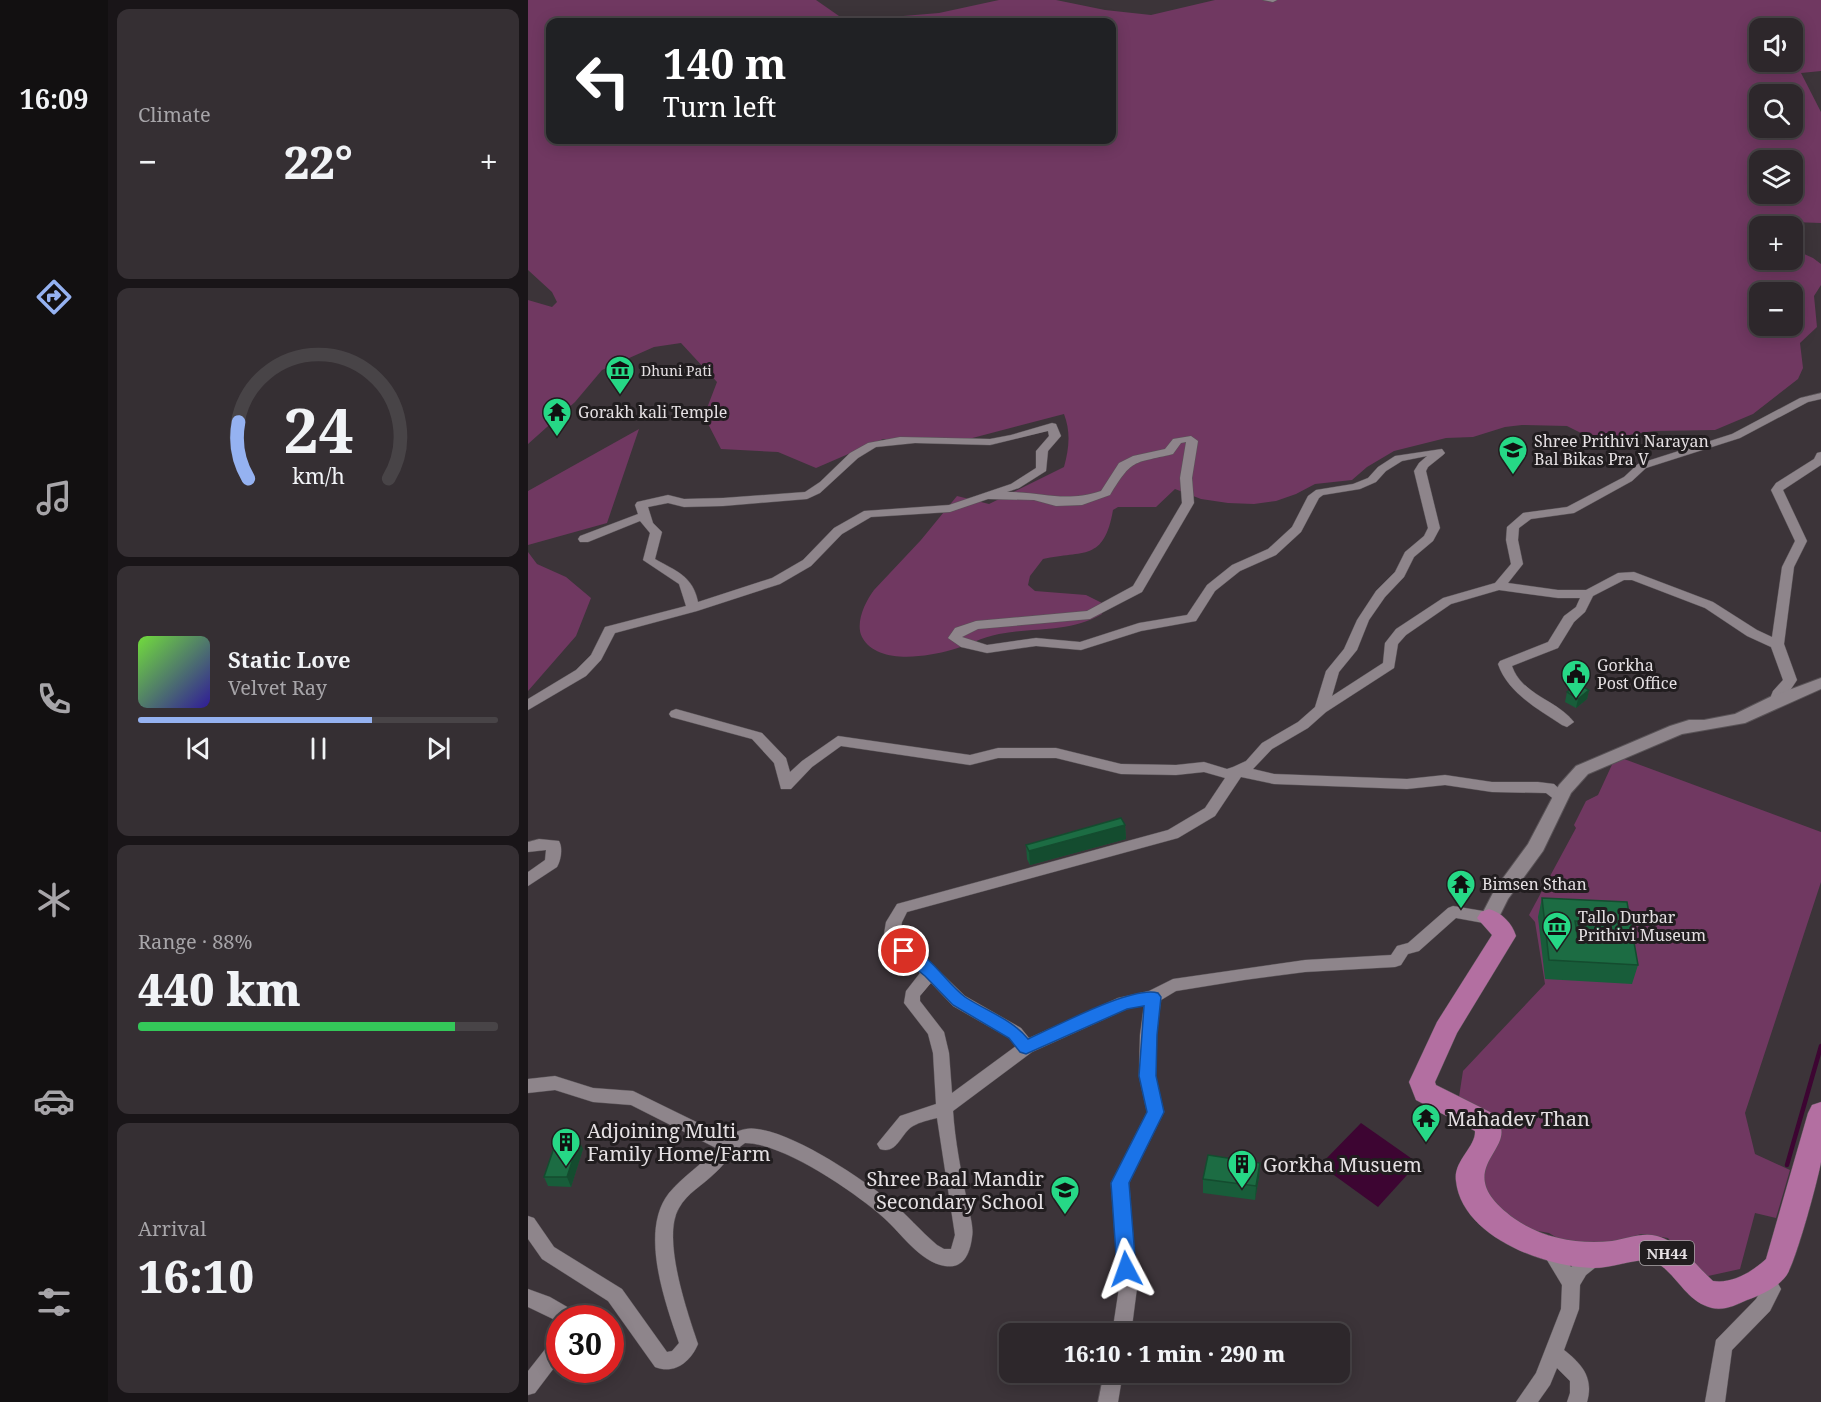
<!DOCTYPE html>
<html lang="en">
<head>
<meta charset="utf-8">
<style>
	:root { --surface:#2d272b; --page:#352f33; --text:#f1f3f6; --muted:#a7a5a9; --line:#484447; --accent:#95b2f1 }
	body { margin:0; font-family:"Noto Serif",serif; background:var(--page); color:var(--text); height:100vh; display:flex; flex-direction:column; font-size:22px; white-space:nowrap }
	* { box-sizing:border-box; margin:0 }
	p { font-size:20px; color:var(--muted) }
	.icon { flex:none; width:33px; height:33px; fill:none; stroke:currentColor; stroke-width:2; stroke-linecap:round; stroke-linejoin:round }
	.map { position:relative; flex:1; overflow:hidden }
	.side { display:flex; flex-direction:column; gap:9px; padding:9px; background:#191518; width:420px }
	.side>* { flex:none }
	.top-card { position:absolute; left:18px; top:18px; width:570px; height:126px; border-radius:12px; box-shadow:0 3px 15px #0003,0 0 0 2px var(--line); background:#202124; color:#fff; overflow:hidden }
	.buttons { position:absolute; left:1221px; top:18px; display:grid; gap:12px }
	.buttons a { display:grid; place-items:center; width:54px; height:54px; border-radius:12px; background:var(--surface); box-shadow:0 3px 15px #0003,0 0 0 2px var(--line); font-size:30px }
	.speed { position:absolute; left:18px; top:1305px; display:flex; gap:12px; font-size:30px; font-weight:700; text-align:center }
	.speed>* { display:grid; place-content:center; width:78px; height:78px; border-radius:50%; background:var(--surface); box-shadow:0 3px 15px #0003,0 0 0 2px var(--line); line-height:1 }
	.speed .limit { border:9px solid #d22; background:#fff; color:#111 }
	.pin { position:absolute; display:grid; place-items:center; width:51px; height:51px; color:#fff; margin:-26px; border:3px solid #fff; border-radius:50%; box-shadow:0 2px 6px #0007 }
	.me { position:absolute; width:66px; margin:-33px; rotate:356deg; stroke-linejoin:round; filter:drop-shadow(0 0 4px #0008) }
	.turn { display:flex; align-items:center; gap:21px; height:126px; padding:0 18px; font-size:27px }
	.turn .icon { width:78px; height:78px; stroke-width:2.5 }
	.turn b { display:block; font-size:42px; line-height:51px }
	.big { font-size:45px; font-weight:800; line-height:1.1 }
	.side .card { flex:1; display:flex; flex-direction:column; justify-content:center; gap:9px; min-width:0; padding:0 21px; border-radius:12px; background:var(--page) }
	.side .dial { align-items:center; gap:0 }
	.dial svg { height:156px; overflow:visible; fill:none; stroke:var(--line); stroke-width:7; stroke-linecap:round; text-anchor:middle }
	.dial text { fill:var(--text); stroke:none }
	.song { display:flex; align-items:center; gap:18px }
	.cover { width:72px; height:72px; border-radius:9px; background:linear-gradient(135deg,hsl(100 70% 55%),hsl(250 70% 35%)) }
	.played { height:6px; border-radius:3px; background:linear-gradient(90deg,var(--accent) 65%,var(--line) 65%) }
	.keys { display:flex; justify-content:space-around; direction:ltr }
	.heat { display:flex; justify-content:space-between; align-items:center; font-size:33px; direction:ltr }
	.charge { height:9px; border-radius:4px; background:linear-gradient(90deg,#34c759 88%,var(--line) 0) }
	.trip { position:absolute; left:471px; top:1323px; width:351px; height:60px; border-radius:12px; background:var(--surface); box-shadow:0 3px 15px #0003,0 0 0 2px var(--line); font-weight:800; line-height:60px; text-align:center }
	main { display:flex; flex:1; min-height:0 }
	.dock { display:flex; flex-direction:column; width:108px; justify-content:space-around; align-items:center; background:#121011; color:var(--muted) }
	.dock .icon { width:42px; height:42px }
	.dock .selected { color:var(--accent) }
	.dock b { font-size:27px; color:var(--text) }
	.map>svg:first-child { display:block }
	.green { fill:#703861; fill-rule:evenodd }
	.water { fill:#3d0532 }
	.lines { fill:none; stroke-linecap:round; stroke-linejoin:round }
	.stream { stroke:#3d0532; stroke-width:4.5 }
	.minor-casing { stroke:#595357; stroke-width:1 }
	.tertiary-casing { stroke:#595357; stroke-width:2 }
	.primary-casing { stroke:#595357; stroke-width:1 }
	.minor { fill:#8e858b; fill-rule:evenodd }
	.tertiary { fill:#8e858b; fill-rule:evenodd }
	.primary { fill:#b36fa1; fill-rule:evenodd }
	.wall { fill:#185d3a; fill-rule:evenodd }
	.shaded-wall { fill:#144c2f }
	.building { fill:#1c6c43; stroke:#144c2f; stroke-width:1.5; fill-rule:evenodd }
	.route { fill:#1a73e8; stroke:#114b97; stroke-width:1.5 }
	.labels { text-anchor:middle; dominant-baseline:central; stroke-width:6; stroke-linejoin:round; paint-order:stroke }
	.far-poi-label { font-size:14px; fill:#e5e0e3; stroke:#211d1f; text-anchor:start }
	.shield { fill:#211d1f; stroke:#aaa6a8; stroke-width:1.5 }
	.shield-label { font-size:15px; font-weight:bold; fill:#e5e0e3 }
	.poi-label { font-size:16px; fill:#e5e0e3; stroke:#211d1f; text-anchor:start }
	.near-poi-label { font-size:20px; fill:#e5e0e3; stroke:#211d1f; text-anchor:start }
</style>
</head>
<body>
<main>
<nav class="dock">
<b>16:09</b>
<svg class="icon selected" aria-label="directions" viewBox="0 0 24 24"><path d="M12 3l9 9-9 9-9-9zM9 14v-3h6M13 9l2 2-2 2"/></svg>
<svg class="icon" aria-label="music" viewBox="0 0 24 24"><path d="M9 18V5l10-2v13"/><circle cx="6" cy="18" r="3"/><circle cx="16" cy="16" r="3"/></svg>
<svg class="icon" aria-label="phone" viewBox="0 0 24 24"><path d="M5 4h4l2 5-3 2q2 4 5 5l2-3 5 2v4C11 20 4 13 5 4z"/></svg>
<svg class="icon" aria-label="climate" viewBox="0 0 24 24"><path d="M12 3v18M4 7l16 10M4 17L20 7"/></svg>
<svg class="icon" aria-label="car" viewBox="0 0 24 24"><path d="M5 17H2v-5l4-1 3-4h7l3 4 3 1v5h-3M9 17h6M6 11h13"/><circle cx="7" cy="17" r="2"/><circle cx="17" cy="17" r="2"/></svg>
<svg class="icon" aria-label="filters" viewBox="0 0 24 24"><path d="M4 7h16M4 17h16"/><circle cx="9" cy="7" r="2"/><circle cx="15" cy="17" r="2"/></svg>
</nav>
<section class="side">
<div class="card"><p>Climate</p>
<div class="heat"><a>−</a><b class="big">22°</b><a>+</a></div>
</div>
<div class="card dial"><svg viewBox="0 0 100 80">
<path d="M14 69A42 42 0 1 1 86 69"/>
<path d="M14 69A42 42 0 0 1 9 40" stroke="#95b2f1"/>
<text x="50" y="56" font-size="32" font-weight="700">24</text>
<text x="50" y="72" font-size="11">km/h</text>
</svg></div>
<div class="card">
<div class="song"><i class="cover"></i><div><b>Static Love</b><p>Velvet Ray</p></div></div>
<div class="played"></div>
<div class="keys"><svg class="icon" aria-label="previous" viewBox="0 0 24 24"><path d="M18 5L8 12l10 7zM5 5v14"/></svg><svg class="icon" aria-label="pause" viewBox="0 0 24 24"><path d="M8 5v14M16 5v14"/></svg><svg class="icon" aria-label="next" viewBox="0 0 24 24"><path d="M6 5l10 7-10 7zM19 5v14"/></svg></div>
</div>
<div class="card"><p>Range · 88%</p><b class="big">440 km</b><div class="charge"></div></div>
<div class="card"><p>Arrival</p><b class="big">16:10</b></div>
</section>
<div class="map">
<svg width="1293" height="1402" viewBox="0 0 1293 1402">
	<rect width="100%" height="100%" fill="#3c3439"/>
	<path class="green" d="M0,0H288L311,16H375L411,13L471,0H528L577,10L623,15L687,0H1293V71L1273,73L1293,112V223L1236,221V226H1232V260H1264L1265,249L1285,258L1293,264V285L1286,296L1289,327L1272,343L1275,368L1270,379L1225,414L1187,430L1126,431L1105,434L1083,441L1065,439L1039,426L994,425L977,427L945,437L918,438L866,451L839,467L824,480L787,484L768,494L748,501L726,504L700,503L673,499L647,489L628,507H590L585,510C576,562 556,550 515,559L502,576L500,585L507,591L558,595L576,604L574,614C541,633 507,627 471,634C454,637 439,646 423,650C398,657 349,665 334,637C327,623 337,602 346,590L393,540L429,496L461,504L536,467C541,449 543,432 536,414L433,441L355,439L288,468L250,452L193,449L176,416L189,382L153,343L126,347L74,370L47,402L0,444V300L24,307L29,302L24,292L0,270ZM22,22H584V140H22ZM1232,28H1264V62H1232ZM1232,94H1264V128H1232ZM1232,160H1264V194H1232ZM1232,292H1264V326H1232Z
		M111,429L79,523L0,545V491Z
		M0,552L9,564L38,577L63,598L48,636L0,691Z
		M1088,756L1293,832V882L1217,1113L1227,1154L1262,1170L1248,1218L1227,1213L1212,1269L1171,1278L1140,1238L1113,1234L1091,1241L1041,1245L1021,1233L999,1229L967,1205L948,1178L973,1125L931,1097L935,1071L1017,984L1007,922L1001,915L1048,828L1046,825L1058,801L1070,795Z"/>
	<path class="water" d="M833,1123L890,1163L850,1207L792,1165Z"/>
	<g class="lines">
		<path class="stream" d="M1259,1165L1293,1046"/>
		<g class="minor-casing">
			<path id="minor" d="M735,0H749L745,2Z
				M1293,393V399L1280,402L1212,438L1118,468L1104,481L1046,513L1003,519L991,528L990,540L995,564L980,583L1030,590H1058L1090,573L1106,572L1185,602L1229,630L1244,637L1254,567L1267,541L1243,490L1248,483L1286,459L1289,453L1293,452V465L1255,490L1279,541L1266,567L1256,644L1269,680L1253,704L1248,706L1241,701L1245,691L1255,680L1243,647L1219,636L1177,608L1104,580H1096L1065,596L1057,612L1046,622L1030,648L984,666C994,695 1029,700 1046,722L1039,727L1034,725C1010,709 980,693 970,664L972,661L1020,642L1036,616L1048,607L1052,598H1030L971,590L923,604L878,635L870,644L866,668L798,712L780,728L744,749L725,769L746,774L879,779L917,775L964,782H1010L1026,784L1039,796L1037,800H1027L1018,793L964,792L917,785L879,789L746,784L713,777L687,816L650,838L379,912L374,922L371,938L408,968L437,996L493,1028L501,1038L590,998L621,991L645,979L777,960L863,955L869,946L880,943L920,908L925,906L961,912L966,914L969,918L966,922L961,924L928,918L891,951L880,954L873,965L867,967L777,972L716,980L648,991L633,1000L628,1035L627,1076L636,1112L601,1183L609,1288L603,1334H584L591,1288L583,1183L619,1112L611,1076L612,1035L616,1005L599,1009L504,1052L425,1111C427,1141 433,1171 439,1201C441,1212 446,1227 444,1237C442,1253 436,1269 417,1266C392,1262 374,1234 356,1218C327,1192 255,1143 217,1143C205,1151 198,1163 187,1173C175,1185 159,1193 151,1208C133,1238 160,1314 170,1344C163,1361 147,1375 127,1367L80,1301L14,1259L0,1239V1216L6,1218L26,1247L94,1289L139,1352L144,1351L151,1343C137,1302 111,1231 141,1193C155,1176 174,1165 188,1148L103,1105L65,1102L27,1090L0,1093V1079L27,1076L65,1088L105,1091L199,1137C208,1131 218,1127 229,1129C268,1134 331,1177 362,1201C379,1214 392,1231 409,1245L416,1249H423L427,1235L409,1118C401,1120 392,1122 385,1126C373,1133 369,1155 352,1149L349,1144L372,1116L408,1104L405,1053L400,1034L376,1003L378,991L392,973L355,940L358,922L369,904L640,830L677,808L697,778L676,772L648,775L593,774L528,758H470L442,765L313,746L284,767L263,789H253L246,763L224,739L143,717L141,714L143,711L148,709L234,733L258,758L262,772L274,761L310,736L442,755L470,748H528L593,764L648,765L676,762L699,769L705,767L718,761L734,743L770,722L787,707L798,671L816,649L829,620L848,591L867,572L877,552L896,536L900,528L886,471L891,463L899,456L874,461L858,471L848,482L832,489L795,495L791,498L773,532L748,555L712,571L687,591L668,621L613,631L553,650L508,646L459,653L433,647L420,638L427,628L448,621L559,611L605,586L654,503L652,478L658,442L653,443L645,454C604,464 605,458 582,495L554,505L528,506L506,500L460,499L422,512L343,517L314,534L283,566L252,584L169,611L87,633L73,660L58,676L0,710V699L48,670L63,655L77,627L158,606L151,584L115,560L122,533L112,521L60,542H52L50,539L52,536L110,514L107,505L109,502L140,495L156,499L195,498L277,492L292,482L322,453L340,443L372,437L462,439L483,435L524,423L528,424L533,436L520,451L518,471L491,488L479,492C517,492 535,503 573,491L591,463L605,456L637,449L645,439L663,436L670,441L664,478L666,503L614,592L562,619L450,629L434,637L459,645L508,638L552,642L611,623L659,615L679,585L704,565L740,549L764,527L780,496L788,490L825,484L840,478L850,467L867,456L914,449L917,453L915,455L900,467L898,471L912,528L905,541L886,557L876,577L857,597L841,620L829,650L811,672L804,696L855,663L857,643L868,629L915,598L967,583L983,564L978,540L979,527L995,513L1039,507L1096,477L1110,464L1204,434L1272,398ZM520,431L521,436L508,451V468L483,484L421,505L336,511L306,528L275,560L244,578L170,602C165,576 148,571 127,559L134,532L125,523L120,507L140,503L156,507L195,506L279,499L292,493L330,458L348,447L387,443L462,445ZM403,983L425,1006L481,1038L488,1046L424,1093L421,1053L416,1032L392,1001V996Z
				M11,839L31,841C35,848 33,860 29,867L0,886V872L17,860L18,850L0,852V842Z
				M1022,1242L1028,1244L1043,1267L1061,1251L1067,1249L1073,1251L1076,1257L1073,1263L1058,1275L1052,1285L1051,1309L1036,1350C1054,1364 1066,1378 1059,1402H1039L1042,1393V1381L1029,1368L1022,1385L1010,1402H988L1008,1373L1033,1309L1034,1285L1013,1250L1016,1244Z
				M1237,1269L1243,1271L1253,1289L1242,1311L1204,1350L1197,1402H1177L1188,1340L1228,1299L1234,1289L1228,1277L1231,1271Z
				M0,1289L22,1297L41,1308L43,1318H32V1326L27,1324L25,1319L0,1307Z
				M32,1331V1360L7,1393L0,1395V1371L22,1343L25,1334Z
				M576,1372H595L590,1402H570Z"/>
		</g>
		<g class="tertiary-casing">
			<path id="tertiary" d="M1293,678V689L1217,723L1154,734L1060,774L1043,793L1015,851L980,899L968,923L961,925L954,923L952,918L967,889L1000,844L1031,785L1048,766L1142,726L1161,720H1176L1207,714L1242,697Z"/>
		</g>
		<g class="primary-casing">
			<path id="primary" d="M961,909C974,913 984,923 988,936L929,1033L907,1082L908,1085L962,1112C1004,1148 912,1165 987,1219C1014,1238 1051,1245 1084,1241C1098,1239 1114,1232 1129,1236C1155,1244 1166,1264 1185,1281C1204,1284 1224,1272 1238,1259L1280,1113L1284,1105L1293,1102C1293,1121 1293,1143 1293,1162C1290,1180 1267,1265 1258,1276C1249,1288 1233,1295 1219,1300C1208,1305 1196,1311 1184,1308C1156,1301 1149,1272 1124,1260C1104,1259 1085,1268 1065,1268C1017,1267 934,1237 928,1181C925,1161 948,1147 947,1131L888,1100L881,1082L909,1022L964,935L949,918L953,912Z"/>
		</g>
		<use href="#minor" class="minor"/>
		<use href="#tertiary" class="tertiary"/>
		<use href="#primary" class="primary"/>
	</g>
	<path class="wall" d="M1061,690L1059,699L1048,708L1037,702L1039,692Z
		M597,825L598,839L502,865L499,859L498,845Z
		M1014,898L1099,902L1110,965L1104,984L1017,979L1010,917ZM1050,940L1072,941V942L1050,941Z
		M55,1149L43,1187L20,1186L16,1177Z
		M732,1163L731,1177L727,1200L675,1193V1179Z"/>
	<path class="shaded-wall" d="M1061,690L1059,699L1048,708L1050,699Z
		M597,825L598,839L502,865L501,851Z
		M51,1140L55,1149L43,1187L39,1177Z
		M732,1163L731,1177L727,1200L728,1186Z"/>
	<path class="building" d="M1050,684L1061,690L1050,699L1039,692Z
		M593,818L597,825L501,851L498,845Z
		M1014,898L1099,902L1110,965L1021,960ZM1047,921L1076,922L1080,942L1050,941Z
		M29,1139L51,1140L39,1177H16Z
		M680,1155L732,1163L728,1186L675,1179Z"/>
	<path class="route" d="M376,945C402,953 417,982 437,997C458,1011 484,1019 500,1039C527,1027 605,985 630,993L633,997L629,1035L628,1076L636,1112L601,1183L608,1269L605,1274L598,1277L592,1274L589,1269L583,1183L619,1112L611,1076L616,1006L599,1009L498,1054L492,1052L481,1038L425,1005L397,976L371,955L368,951L371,946Z"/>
	<defs>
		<g id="museum-pin" transform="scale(1.5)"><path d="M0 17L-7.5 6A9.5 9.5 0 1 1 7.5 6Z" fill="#26d886" stroke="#211d1f"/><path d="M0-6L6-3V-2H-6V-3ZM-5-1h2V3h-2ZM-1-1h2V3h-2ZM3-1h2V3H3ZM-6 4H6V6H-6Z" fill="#111"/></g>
		<g id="temple-pin" transform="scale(1.5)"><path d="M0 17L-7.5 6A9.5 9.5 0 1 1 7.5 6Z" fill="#26d886" stroke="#211d1f"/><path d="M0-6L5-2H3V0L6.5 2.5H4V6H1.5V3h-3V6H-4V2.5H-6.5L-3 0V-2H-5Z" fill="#111"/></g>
		<g id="school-pin" transform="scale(1.5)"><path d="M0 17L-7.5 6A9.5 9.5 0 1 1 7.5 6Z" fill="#26d886" stroke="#211d1f"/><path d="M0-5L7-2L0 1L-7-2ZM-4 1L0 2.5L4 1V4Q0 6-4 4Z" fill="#111"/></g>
		<g id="civic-pin" transform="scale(1.5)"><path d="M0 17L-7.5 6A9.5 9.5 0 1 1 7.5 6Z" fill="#26d886" stroke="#211d1f"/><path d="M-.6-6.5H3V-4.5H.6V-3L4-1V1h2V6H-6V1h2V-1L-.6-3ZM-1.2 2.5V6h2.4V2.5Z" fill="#111"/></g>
		<g id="building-pin" transform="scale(1.5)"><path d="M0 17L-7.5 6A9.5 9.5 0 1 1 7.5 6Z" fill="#26d886" stroke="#211d1f"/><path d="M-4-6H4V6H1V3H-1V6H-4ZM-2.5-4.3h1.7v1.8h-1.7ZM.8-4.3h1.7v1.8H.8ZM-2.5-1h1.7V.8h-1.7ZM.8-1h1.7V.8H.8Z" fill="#111"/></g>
	</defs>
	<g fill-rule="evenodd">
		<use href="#museum-pin" x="92" y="370"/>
		<use href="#temple-pin" x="29" y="412"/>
		<use href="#school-pin" x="985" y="450"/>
		<use href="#civic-pin" x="1048" y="674"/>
		<use href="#temple-pin" x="933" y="884"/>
		<use href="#museum-pin" x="1029" y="926"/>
		<use href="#temple-pin" x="898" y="1118"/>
		<use href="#building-pin" x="38" y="1142"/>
		<use href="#building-pin" x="714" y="1164"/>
		<use href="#school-pin" x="537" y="1190"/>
	</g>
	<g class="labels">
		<g class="far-poi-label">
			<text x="113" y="370">Dhuni Pati</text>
		</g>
		<rect class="shield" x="1112" y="1241" width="54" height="24" rx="4.5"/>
		<g class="shield-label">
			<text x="1139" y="1253">NH44</text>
		</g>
		<g class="poi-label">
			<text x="50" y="412">Gorakh kali Temple</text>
			<text x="1006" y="441">Shree Prithivi Narayan<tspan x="1006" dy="18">Bal Bikas Pra V</tspan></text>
			<text x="1069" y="665">Gorkha<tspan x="1069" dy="18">Post Office</tspan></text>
			<text x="954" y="884">Bimsen Sthan</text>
			<text x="1050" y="917">Tallo Durbar<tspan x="1050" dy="18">Prithivi Museum</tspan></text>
		</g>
		<g class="near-poi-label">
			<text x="919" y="1118">Mahadev Than</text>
			<text x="59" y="1130">Adjoining Multi<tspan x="59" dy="23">Family Home/Farm</tspan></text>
			<text x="735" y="1164">Gorkha Musuem</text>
			<text x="516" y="1178" text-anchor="end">Shree Baal Mandir<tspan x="516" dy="23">Secondary School</tspan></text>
		</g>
	</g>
</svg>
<div class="buttons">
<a><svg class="icon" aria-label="sound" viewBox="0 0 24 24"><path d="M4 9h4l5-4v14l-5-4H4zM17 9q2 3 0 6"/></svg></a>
<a><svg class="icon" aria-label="search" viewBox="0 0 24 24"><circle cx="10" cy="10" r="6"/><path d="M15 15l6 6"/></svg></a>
<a><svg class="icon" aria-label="layers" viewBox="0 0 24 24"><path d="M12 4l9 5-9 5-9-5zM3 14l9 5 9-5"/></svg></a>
<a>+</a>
<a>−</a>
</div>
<div class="speed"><div class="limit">30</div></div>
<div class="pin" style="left:376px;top:951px;background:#d93025"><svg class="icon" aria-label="arrive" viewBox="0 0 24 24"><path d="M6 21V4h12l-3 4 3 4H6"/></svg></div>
<svg class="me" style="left:598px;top:1269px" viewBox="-20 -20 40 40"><path d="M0-17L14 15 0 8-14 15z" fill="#1a73e8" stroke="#fff" stroke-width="4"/></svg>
<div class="trip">16:10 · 1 min · 290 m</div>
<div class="top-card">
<div class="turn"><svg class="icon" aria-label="left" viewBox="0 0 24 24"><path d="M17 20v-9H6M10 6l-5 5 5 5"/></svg><div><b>140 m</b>Turn left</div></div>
</div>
</div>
</main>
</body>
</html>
